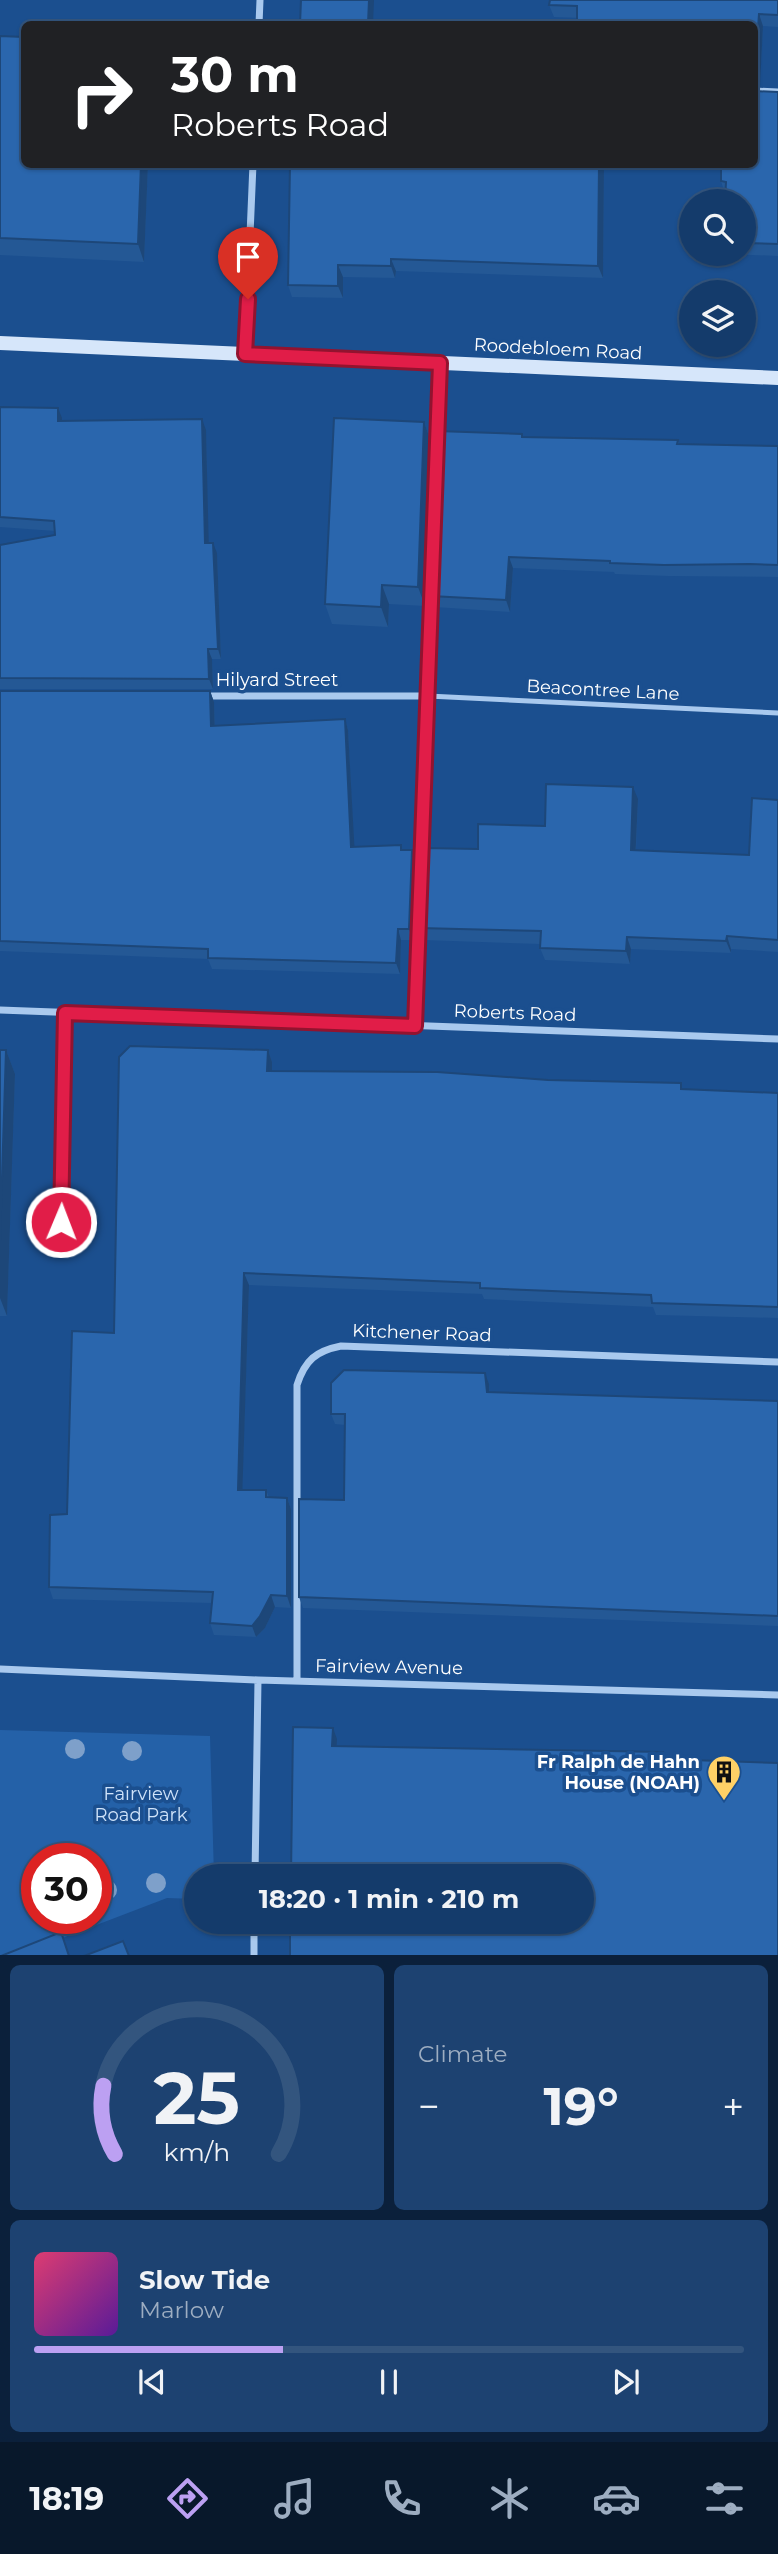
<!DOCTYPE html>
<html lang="en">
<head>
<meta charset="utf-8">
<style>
	:root { --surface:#143b6b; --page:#1d4271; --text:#f1f3f6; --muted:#9dadc1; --line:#33557e; --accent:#bca0f2 }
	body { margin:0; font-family:Montserrat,sans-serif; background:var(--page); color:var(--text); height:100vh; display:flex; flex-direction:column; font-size:26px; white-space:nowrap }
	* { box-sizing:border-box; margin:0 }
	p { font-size:23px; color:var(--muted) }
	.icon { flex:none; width:38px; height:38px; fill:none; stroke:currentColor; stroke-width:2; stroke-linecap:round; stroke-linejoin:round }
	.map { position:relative; height:1955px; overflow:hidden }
	.side { display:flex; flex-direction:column; gap:10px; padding:10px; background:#0b203b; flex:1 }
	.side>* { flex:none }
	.top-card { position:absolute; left:21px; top:21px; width:737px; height:147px; border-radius:10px; box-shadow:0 2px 5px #0004,0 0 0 2px var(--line); background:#202124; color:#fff; overflow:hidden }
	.fabs { position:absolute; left:679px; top:189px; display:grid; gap:14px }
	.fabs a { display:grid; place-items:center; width:77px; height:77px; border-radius:50%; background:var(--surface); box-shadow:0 2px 5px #0004,0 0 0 2px var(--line); font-size:35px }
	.speed { position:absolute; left:21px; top:1843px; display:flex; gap:14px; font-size:35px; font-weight:700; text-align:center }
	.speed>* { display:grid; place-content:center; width:91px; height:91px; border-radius:50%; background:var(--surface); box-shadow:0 2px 5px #0004,0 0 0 2px var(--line); line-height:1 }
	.speed .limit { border:10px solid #d22; background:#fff; color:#111 }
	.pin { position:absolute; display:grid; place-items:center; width:60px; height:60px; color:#fff; margin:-72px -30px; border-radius:50% 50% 50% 0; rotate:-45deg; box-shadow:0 0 7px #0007 }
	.pin .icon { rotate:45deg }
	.me { position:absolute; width:77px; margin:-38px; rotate:1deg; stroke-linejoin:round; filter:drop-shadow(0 0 5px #0008) }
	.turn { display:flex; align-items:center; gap:24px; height:147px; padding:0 35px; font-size:32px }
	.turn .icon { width:91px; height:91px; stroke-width:2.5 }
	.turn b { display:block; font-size:49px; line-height:60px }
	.big { font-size:52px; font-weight:700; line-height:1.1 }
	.side .tile { flex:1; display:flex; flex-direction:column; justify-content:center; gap:10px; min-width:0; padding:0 24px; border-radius:10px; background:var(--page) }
	.side .dial { align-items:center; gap:0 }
	.dial svg { height:182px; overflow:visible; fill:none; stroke:var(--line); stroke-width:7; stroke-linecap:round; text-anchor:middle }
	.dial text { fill:var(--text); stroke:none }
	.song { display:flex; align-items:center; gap:21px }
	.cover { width:84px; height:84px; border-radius:10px; background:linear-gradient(135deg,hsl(340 70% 55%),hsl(270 70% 35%)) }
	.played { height:7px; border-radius:4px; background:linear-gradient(90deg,var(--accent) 35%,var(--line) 35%) }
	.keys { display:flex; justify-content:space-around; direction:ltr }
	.heat { display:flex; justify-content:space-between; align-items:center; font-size:38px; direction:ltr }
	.side .tiles { flex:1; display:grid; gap:10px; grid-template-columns:1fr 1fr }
	.tile:last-child { grid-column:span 2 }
	.trip { position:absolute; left:184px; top:1864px; width:410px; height:70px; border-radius:35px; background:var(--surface); box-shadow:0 2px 5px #0004,0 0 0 2px var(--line); font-weight:700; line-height:70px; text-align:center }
	.tab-bar { display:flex; height:112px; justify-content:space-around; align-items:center; background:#08182b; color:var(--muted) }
	.tab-bar .icon { width:49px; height:49px }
	.tab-bar .selected { color:var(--accent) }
	.tab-bar b { font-size:32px; color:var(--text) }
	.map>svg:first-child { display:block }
	.green { fill:#2461a8; fill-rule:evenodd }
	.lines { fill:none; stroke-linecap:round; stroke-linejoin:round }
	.lane { stroke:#a9c9ee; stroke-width:5 }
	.street { stroke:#a9c9ee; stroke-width:7 }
	.secondary { stroke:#d6e6fa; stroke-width:14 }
	.tree { fill:#7ea0ca }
	.wall { fill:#245895 }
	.shaded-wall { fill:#1d4779 }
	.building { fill:#2a66ad; stroke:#1d4779; stroke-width:2 }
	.route-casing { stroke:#92132f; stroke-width:18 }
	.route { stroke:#e11d48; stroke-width:12 }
	.labels { text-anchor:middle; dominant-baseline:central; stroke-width:7; stroke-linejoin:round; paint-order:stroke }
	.street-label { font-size:18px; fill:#fff; stroke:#1b4f8f }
	.poi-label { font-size:18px; font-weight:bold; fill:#fff; stroke:#1b4f8f; text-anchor:end }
	.park-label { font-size:18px; fill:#cfe3fa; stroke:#1b4f8f }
</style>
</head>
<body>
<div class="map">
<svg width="778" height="1956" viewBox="0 0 778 1956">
	<rect width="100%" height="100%" fill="#1b4f8f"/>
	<path class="green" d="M0,1730L210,1736L214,1876H196V1899L167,1898L18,1955H0ZM37,1858H96V1918H37Z"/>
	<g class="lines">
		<path class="lane" d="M754,90L778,91
			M428,696L778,713
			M422,854L439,364
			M415,1025L419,924"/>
		<path class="street" d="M259,24L260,0
			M245,353L253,164
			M204,696H428
			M0,1010L778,1039
			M61,1222L65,1013
			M0,1669L258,1680L778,1695
			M297,1681V1385C305,1360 316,1351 341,1346L778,1362
			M255,1876L258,1680
			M254,1956V1922"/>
		<path class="secondary" d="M0,343L778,378"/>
	</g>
	<g class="tree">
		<circle cx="75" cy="1749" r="10"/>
		<circle cx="132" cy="1751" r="10"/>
		<circle cx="156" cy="1883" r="10"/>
		<circle cx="107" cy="1890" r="10"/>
	</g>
	<path class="wall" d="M778,0V27L763,26L760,85H756L758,91L778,92V256L729,254H744V201L725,194L721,181L754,164V24L554,17L549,5Z
		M0,36L24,164H148L144,262L0,255Z
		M290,164H604L603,278L396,271L395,278L343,277V298L292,297L288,285Z
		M0,407L58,408L62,421L206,430L208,543L217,553L221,659H212L213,689H0V545L55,535V531L0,527Z
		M424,422L431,442L425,606L389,604L388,627L332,624L325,604Z
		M522,434L523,437L678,440L679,444L778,446V577L668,576L615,574L614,572L513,568L510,612L435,607L431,596Z
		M0,691H210L214,702L215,726L345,719L348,730L354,847L412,850L416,861L413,940H401L400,974L212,969L208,959L0,951Z
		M638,799L636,850L749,855L778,800V952L731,949V953L631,949L630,964L545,960L540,948V944L423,940L419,928L478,849L545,826Z
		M0,1050H6L15,1074L7,1316H0Z
		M268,1050L272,1062V1071L548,1080L683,1089L778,1093V1318L656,1315L653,1307L484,1299L482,1294L249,1285L242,1490H266L269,1497L287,1498L291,1509V1608L275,1607L265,1628L256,1637L214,1635L210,1623L212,1603L53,1599L49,1587L114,1333Z
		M489,1384L490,1393L778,1401V1626L303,1608L299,1597L344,1500L345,1425L335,1424L331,1414Z"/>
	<path class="shaded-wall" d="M369,0H374L373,24H368Z
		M759,14L763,26L760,85L755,73Z
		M141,164H148L144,262L138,244Z
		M599,164H604L603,278L598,266Z
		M391,259L396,271L395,278L391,266Z
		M338,265L343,277V298L338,286Z
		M58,408L62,418V431L58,421Z
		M202,419L206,430L209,554L205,543Z
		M424,422L431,442L425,606L418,587Z
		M213,543L217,553L221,659L218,649Z
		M509,557L513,568L510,612L506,600Z
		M382,585L389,604L388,627L381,607Z
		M208,649L212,659L213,689L209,679Z
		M210,691L214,702L215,736L211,726Z
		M345,719L348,730L355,857L351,847Z
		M633,787L638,799L635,863L631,850Z
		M412,850L416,861L413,940L409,929Z
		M398,929L401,940L400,974L396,963Z
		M727,936L731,949V953L726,941Z
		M627,937L631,949L630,964L626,951Z
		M6,1050L15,1074L7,1316L0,1298V1242Z
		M268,1050L272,1062V1083L267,1071Z
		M244,1273L249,1285L242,1502L238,1490Z
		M485,1373L489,1384L490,1403L487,1392Z
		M287,1498L291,1509V1608L287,1596Z
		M271,1595L275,1607L265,1628L256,1637L252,1626Z
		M333,1728L337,1739L336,1756L332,1746Z"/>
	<path class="building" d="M301,0H369L368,24H300Z
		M550,0H778V15L759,14L755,73H754V24H577V6L549,5Z
		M0,36L24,37V164H141L138,244L0,238Z
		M754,83L755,91L778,92V244L744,243V201H725L726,182L721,181V164H754Z
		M290,164H599L598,266L391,259V266L338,265V286L288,285Z
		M0,407L58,408V421L202,419L205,543H213L218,649H208L209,679L0,678V545L55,535L54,521L0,517Z
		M334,418L424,422L418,587L382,585L381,607L325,604Z
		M437,431L522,434V437L678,440L677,444L778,446V565L750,564L664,565L610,563V561L509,557L506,600L431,596Z
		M0,691H210L211,726L345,719L351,847L401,845V850H412L409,929H398L396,963L208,958V949L0,941Z
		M546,784L633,787L631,850L749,855L752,798L778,800V940L727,936L726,941L627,937L626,951L540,948L541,931L419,928L422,848L478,849V824L545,826Z
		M130,1046L268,1050L267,1071L437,1072L548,1080L681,1083V1089L778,1093V1307L652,1303L651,1295L480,1288V1283L244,1273L238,1490H266V1497L287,1498V1596L271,1595L260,1616L252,1626L210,1623L213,1592L49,1587L50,1515L67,1514L72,1331L114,1333L119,1057Z
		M0,1050H6L0,1242Z
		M344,1370L485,1373L487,1392L778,1401V1616L299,1597V1499L344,1500L345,1414H331V1383Z
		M293,1727L333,1728L332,1746L663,1752V1759L778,1763V1956H290V1922H581V1876H291Z
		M61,1932L69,1956H1Z
		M123,1941L129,1956H84Z"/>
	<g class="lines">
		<g class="route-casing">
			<path id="route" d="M61,1222L65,1013L415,1026L440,363L245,354L248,299"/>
		</g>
		<use href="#route" class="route"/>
	</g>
	<defs>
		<g id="building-pin" transform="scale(1.75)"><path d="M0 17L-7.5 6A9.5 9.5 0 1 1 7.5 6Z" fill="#ffd166" stroke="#1b4f8f"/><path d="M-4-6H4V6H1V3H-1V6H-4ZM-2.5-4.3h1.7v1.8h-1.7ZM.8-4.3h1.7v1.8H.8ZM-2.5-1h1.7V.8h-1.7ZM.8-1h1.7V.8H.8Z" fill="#111"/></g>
	</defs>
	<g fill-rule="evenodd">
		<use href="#building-pin" x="724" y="1772"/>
	</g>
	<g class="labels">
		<g class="street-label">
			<text transform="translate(558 349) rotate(3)">Roodebloem Road</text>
			<text x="277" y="680">Hilyard Street</text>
			<text transform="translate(603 690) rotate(3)">Beacontree Lane</text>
			<text transform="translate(515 1013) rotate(2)">Roberts Road</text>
			<text transform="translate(422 1333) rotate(2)">Kitchener Road</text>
			<text transform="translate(389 1667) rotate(1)">Fairview Avenue</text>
		</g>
		<g class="poi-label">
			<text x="700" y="1762">Fr Ralph de Hahn<tspan x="700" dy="21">House (NOAH)</tspan></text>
		</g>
		<g class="park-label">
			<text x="141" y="1794">Fairview<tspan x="141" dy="21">Road Park</tspan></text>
		</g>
	</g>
</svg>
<div class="fabs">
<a><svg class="icon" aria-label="search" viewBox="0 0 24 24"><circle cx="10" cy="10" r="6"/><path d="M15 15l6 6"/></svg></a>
<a><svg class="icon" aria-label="layers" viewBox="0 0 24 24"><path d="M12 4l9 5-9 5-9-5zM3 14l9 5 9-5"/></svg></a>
</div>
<div class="speed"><div class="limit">30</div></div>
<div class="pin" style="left:248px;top:299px;background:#d93025"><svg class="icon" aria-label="arrive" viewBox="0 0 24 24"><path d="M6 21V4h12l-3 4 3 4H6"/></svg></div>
<svg class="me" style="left:61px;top:1222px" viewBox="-20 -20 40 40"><circle r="17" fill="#e11d48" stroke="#fff" stroke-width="3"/><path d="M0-11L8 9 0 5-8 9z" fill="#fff"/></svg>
<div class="trip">18:20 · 1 min · 210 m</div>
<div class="top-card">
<div class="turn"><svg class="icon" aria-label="right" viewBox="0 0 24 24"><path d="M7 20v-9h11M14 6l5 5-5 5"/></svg><div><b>30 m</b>Roberts Road</div></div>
</div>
</div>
<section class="side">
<div class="tiles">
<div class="tile dial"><svg viewBox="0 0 100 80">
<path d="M14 69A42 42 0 1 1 86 69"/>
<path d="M14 69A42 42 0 0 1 9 39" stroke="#bca0f2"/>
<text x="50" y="56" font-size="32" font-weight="700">25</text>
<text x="50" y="72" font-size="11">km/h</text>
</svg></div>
<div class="tile"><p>Climate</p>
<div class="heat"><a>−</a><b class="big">19°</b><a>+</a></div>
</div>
<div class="tile">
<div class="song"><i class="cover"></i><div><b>Slow Tide</b><p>Marlow</p></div></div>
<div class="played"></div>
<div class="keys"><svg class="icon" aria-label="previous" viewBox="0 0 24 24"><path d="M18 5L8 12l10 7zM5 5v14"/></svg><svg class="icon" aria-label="pause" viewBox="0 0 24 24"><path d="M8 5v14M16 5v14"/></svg><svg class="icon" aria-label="next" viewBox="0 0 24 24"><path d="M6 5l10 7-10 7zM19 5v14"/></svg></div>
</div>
</div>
</section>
<nav class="tab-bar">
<b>18:19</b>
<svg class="icon selected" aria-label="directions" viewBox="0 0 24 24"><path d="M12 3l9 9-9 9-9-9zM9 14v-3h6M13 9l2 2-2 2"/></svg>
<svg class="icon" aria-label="music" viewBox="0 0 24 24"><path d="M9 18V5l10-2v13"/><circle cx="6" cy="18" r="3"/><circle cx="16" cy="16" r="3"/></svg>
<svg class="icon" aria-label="phone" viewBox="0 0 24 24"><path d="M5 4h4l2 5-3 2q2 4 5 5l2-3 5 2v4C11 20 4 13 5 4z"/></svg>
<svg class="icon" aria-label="climate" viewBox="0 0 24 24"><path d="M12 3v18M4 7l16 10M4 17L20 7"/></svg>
<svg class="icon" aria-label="car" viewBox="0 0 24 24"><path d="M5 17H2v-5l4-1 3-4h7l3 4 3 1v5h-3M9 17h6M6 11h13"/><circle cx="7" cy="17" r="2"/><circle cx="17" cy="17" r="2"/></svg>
<svg class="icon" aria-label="filters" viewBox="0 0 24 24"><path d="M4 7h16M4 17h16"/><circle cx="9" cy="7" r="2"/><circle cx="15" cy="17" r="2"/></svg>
</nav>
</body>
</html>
